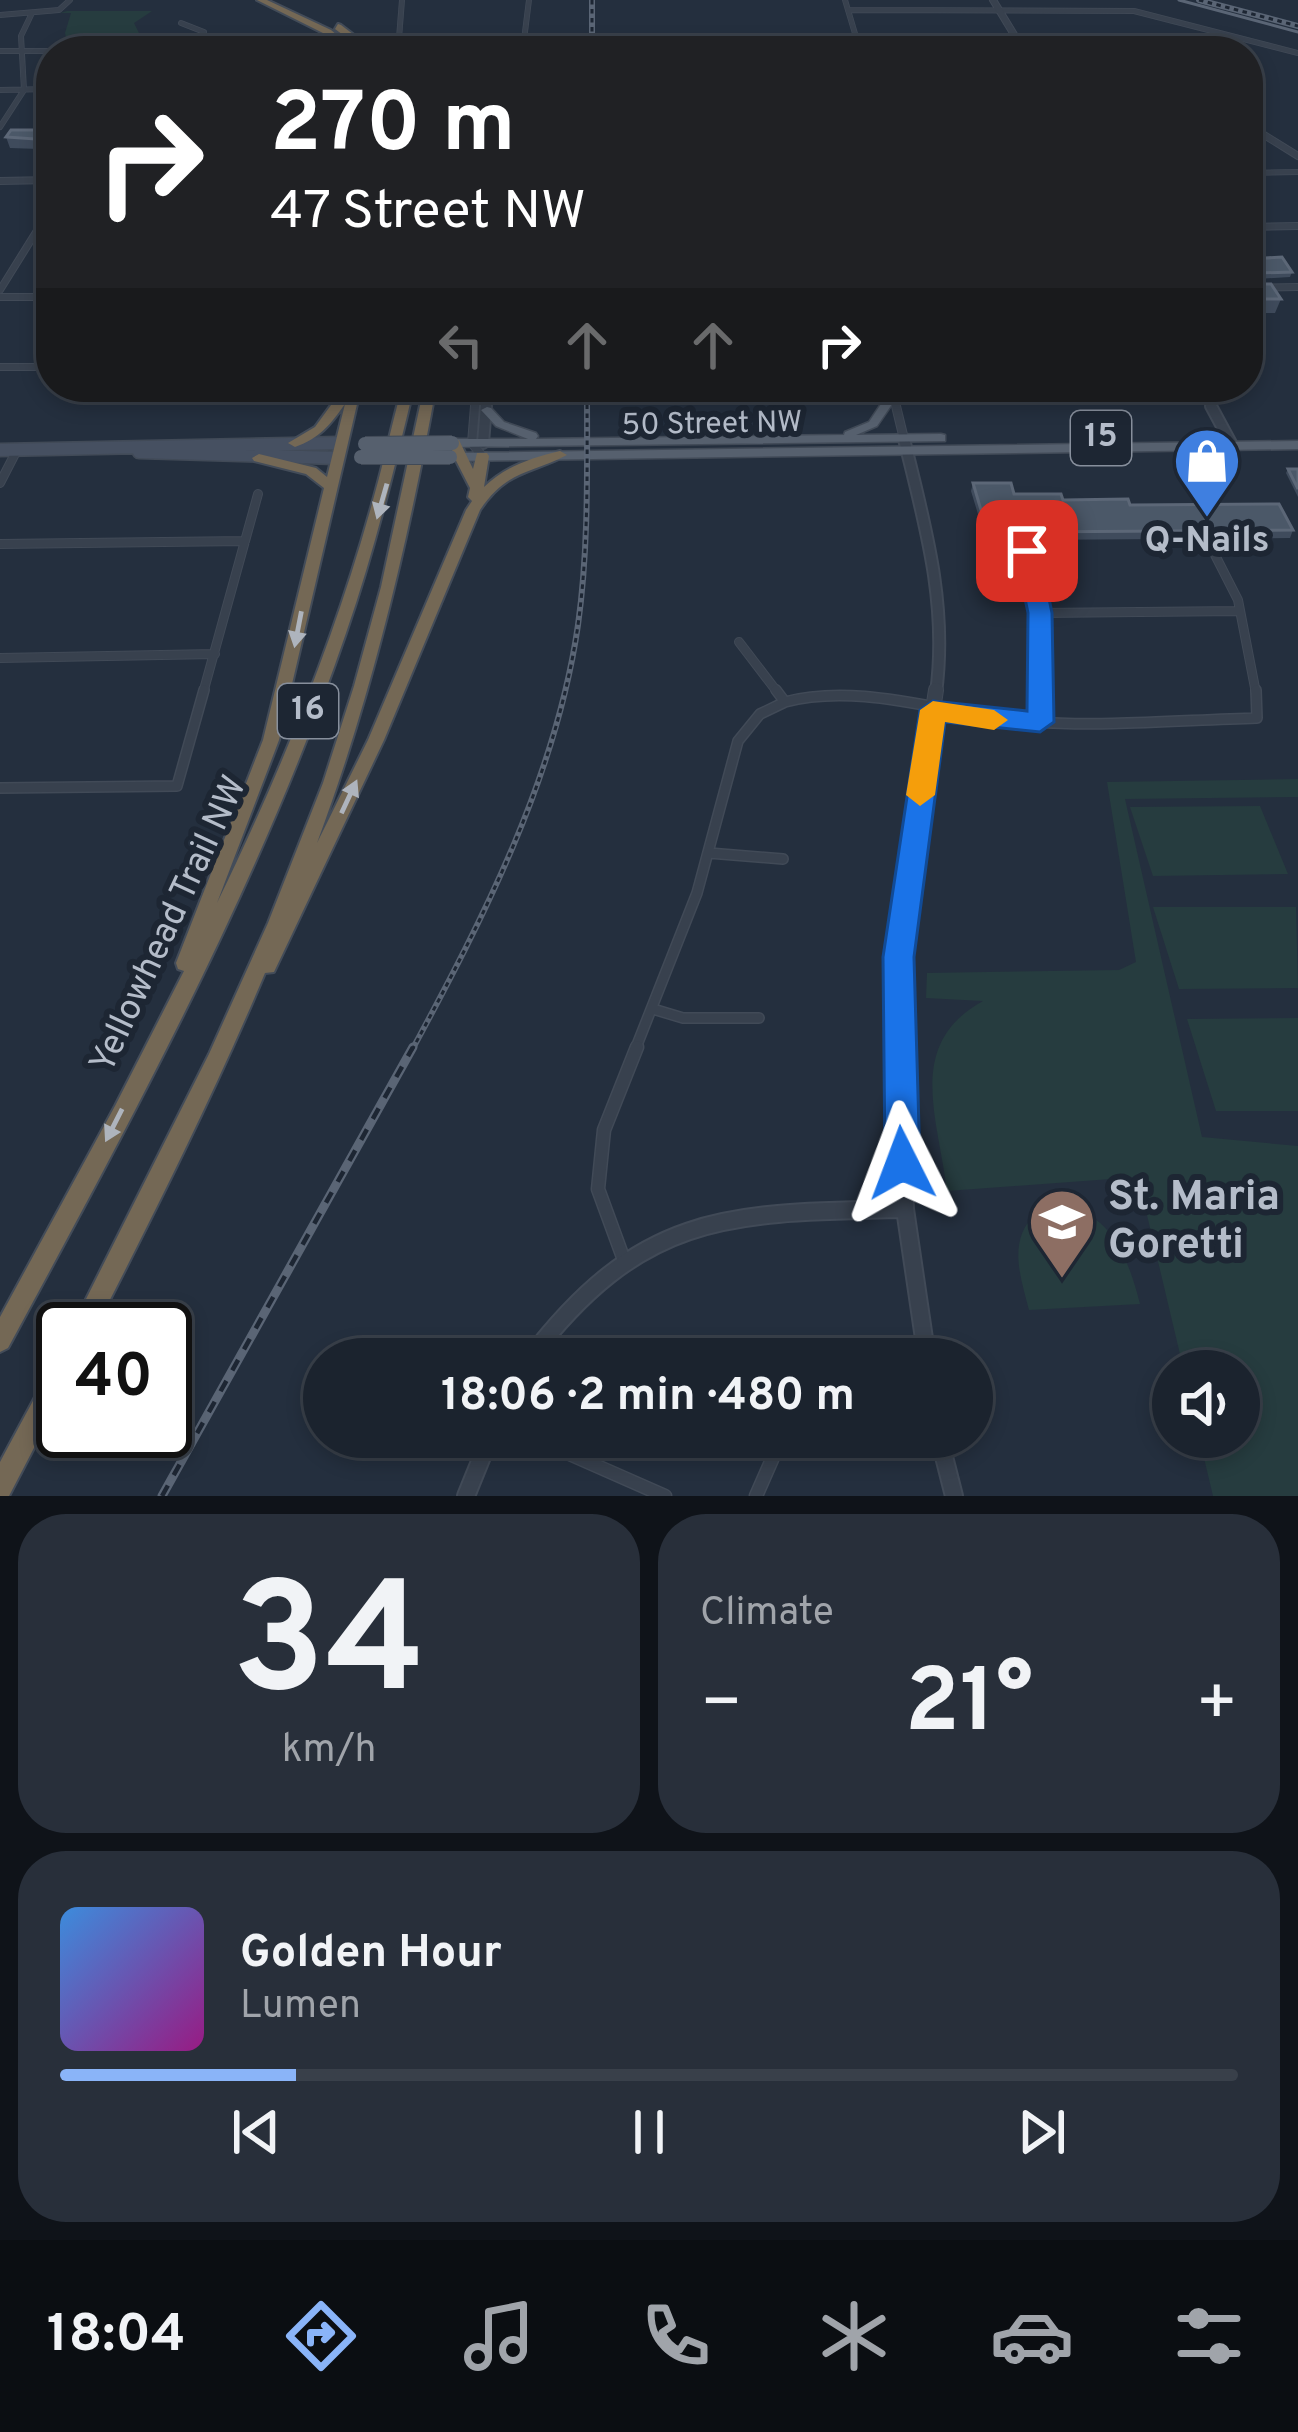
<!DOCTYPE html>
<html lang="en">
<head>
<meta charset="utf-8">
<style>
	:root { --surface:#1b232e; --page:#282f3a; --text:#f1f3f6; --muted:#a0a4aa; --line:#39404a; --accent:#8ab4f8 }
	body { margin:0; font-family:Overpass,sans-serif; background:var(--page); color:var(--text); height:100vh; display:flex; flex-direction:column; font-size:45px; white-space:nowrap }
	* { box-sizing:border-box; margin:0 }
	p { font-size:39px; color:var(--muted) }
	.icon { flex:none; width:66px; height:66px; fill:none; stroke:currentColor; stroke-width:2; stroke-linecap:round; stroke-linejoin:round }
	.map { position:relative; height:1496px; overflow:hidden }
	.drawer { display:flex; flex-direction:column; gap:18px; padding:18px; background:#0f1319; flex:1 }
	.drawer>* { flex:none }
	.banner { position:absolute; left:36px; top:36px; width:1227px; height:366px; border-radius:48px; box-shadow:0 6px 18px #0003,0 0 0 3px var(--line); background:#202124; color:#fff; overflow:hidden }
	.tools { position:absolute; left:1152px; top:1350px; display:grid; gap:24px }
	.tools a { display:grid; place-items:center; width:108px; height:108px; border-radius:50%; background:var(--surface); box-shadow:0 6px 18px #0003,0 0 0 3px var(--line); font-size:60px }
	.speed { position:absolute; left:36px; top:1302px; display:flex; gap:24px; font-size:60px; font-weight:700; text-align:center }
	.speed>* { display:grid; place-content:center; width:156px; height:156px; border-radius:50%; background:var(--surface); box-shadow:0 6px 18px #0003,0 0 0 3px var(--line); line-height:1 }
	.speed .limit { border:6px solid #111; border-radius:18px; background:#fff; color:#111 }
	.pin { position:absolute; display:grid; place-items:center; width:102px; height:102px; color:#fff; margin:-51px; border-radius:24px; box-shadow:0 6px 18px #0006 }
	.me { position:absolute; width:132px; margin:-66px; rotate:357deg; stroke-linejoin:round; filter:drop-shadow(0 0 9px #0008) }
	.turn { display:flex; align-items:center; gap:42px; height:252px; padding:0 36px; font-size:54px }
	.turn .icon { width:156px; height:156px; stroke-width:2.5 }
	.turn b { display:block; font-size:84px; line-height:102px }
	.lanes { display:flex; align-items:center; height:114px; padding:0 36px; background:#0003; justify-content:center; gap:60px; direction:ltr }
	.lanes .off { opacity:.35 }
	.big { font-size:90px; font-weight:700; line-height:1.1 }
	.drawer .card { flex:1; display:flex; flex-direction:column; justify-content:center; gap:18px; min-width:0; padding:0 42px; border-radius:48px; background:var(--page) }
	.drawer .dial { align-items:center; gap:0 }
	.dial b { font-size:156px; line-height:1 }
	.song { display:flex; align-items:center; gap:36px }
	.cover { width:144px; height:144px; border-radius:18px; background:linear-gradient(135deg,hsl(210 70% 55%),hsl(310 70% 35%)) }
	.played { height:12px; border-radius:6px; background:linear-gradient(90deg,var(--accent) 20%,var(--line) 20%) }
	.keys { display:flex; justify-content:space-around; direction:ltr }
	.heat { display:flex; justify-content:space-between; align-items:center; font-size:66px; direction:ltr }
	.drawer .tiles { flex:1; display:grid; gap:18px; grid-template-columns:1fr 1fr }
	.card:last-child { grid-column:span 2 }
	.trip { position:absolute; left:303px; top:1338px; width:690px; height:120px; border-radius:60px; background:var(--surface); box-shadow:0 6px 18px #0003,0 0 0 3px var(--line); font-weight:700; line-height:120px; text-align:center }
	.dock { display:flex; height:192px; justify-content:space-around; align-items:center; background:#0b0e12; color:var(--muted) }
	.dock .icon { width:84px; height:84px }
	.dock .active { color:var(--accent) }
	.dock b { font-size:54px; color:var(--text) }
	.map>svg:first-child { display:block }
	.green { fill:#263c3f }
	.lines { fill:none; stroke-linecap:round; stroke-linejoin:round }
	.minor-far4-casing { stroke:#414a57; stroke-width:6 }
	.minor-far3-casing { stroke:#414a57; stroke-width:8 }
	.minor-far2-casing { stroke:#414a57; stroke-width:10 }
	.minor-far1-casing { stroke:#414a57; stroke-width:12 }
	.minor-casing { stroke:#414a57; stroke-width:15 }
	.tertiary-far4-casing { stroke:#414a57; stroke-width:8 }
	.tertiary-far3-casing { stroke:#414a57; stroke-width:9 }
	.tertiary-far2-casing { stroke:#414a57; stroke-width:14 }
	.tertiary-far1-casing { stroke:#414a57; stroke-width:16 }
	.tertiary-casing { stroke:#414a57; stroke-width:20 }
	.secondary-casing { stroke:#414a57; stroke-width:15 }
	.primary-casing { stroke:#414a57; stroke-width:3 }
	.motorway-casing { stroke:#434c59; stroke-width:4 }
	.minor-far4 { stroke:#38414e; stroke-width:4.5 }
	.minor-far3 { stroke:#38414e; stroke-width:6 }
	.minor-far2 { stroke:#38414e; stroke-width:8 }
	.minor-far1 { stroke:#38414e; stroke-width:9 }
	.minor { stroke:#38414e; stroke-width:12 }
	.tertiary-far4 { stroke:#38414e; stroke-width:6 }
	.tertiary-far3 { stroke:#38414e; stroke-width:8 }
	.tertiary-far2 { stroke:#38414e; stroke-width:10 }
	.tertiary-far1 { stroke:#38414e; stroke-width:14 }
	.tertiary { stroke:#38414e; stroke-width:16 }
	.secondary { stroke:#465061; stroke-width:12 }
	.primary { fill:#56606e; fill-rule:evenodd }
	.motorway { fill:#746855; fill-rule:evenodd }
	.tram { stroke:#5a6575; stroke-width:3 }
	.rail-far1-casing { stroke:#5a6575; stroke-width:6 }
	.rail-casing { stroke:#5a6575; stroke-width:9 }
	.rail-far1 { stroke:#1d2633; stroke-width:3; stroke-dasharray:4.5; stroke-linecap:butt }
	.rail { stroke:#1d2633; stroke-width:4.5; stroke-dasharray:12; stroke-linecap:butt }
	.primary-bridge-casing { stroke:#414a57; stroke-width:16; stroke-linecap:butt }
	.primary-bridge { stroke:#56606e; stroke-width:14 }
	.wall { fill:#3f4b5c }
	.shaded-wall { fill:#2f3b4b }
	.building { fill:#4b5868; stroke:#5c6777; stroke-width:3 }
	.oneway { fill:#aeb4bd }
	.route { fill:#1a73e8; stroke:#114b97; stroke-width:3 }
	.slow { fill:#f59e0b }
	.labels { text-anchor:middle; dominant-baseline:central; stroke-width:12; stroke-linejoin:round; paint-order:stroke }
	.far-street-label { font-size:30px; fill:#b4bcc9; stroke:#1d2633 }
	.shield { fill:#1d2633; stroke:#878f9c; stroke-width:3 }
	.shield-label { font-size:33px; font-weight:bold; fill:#b4bcc9 }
	.poi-label { font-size:36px; font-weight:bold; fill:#b4bcc9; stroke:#1d2633 }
	.street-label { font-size:36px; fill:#b4bcc9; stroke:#1d2633 }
	.near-poi-label { font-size:42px; font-weight:bold; fill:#b4bcc9; stroke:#1d2633; text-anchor:start }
</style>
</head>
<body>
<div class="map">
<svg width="1298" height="1496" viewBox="0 0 1298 1496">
	<rect width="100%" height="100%" fill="#242f3e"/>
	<path class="green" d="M67,11H152L134,23L140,35L170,44L68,47L65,33L71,13H60Z
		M1298,779V797L1125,799L1202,1137L1298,1146V1496H1213L1199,1437H1239V1371H1184L1138,1177L947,1191C938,1117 905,1044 983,1001L926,998L927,973L1119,970L1136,962L1107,782Z
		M1260,806L1288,874L1153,876L1130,807Z
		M1153,907H1296L1298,988L1179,989Z
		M1298,1018V1111H1216L1187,1019Z
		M1060,1208C1111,1209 1129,1261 1140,1304L1029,1310C1020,1275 1007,1240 1037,1212Z"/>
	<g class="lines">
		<g class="minor-far4-casing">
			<path id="minor-far4" d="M845,0L859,47
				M848,10L1134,11L1298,53
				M0,15L59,10L70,0
				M181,23L204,32L195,49
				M859,46L1020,44
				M523,48L529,0
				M396,49L523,48
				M0,51H237
				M398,51L402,0
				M0,90L51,89
				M0,127L24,90L21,36L32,13
				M1248,173L1298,172
				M0,181L51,180"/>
		</g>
		<g class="minor-far3-casing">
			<path id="minor-far3" d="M0,181L51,180
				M1248,227L1298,226
				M1248,288L1298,287
				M0,290L51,208
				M0,297H51
				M0,367H51
				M892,387L897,409
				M474,409L476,387"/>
		</g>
		<g class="minor-far2-casing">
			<path id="minor-far2" d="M475,406L472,443L482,456
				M896,406L904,439
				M0,483L17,450
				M0,544L245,541
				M1027,551L1041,625L1040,693
				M1214,553L1238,600L1256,693
				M1040,613L1240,611
				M739,642L778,693
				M0,658L215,654
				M203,693L258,494"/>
		</g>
		<g class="minor-far1-casing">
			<path id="minor-far1" d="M785,702C864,681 953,717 1033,722C1107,727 1183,720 1257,718L1256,690
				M1040,723V690
				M0,788L177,786L204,690
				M709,853L783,859
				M653,1009L683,1018H759
				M635,1050L697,893L738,741L760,714L785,702L776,690"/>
		</g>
		<g class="minor-casing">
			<path id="minor" d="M624,1260L598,1189L604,1130L637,1047
				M531,1437L665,1496
				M756,1496L774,1455"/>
		</g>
		<g class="tertiary-far4-casing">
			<path id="tertiary-far4" d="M993,0L1024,51
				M1248,125L1298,156"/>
		</g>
		<g class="tertiary-far3-casing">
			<path id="tertiary-far3" d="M1201,387L1213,409
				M485,409L487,387"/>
		</g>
		<g class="tertiary-far2-casing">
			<path id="tertiary-far2" d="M1211,406L1232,445
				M904,439C925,525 948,604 936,693
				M483,443L486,406"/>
		</g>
		<g class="tertiary-far1-casing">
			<path id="tertiary-far1" d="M899,1050C895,929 918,810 936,690"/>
		</g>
		<g class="tertiary-casing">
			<path id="tertiary" d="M899,1047L905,1209L927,1359
				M529,1359C643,1210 729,1213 905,1209
				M939,1437L954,1496
				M466,1496L490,1437"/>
		</g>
		<g class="secondary-casing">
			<path id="secondary" d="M0,450L338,443
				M139,452L335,458"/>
		</g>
		<g class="primary-casing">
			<path id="primary" d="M893,391L899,394L877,426L856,435L941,434L945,435V441L452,447L446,443L452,439H528L496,426L481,410L487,407L491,408L504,422L536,433L538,436L536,439L844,435L845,432L869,422L889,392Z
				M1298,441V449L450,461L444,457L450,453Z"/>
		</g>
		<g class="motorway-casing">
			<path id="motorway" d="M257,0H267L331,30L356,51H347L325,34Z
				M338,24L341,25L375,51H365L335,29Z
				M349,387H361L279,740L217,903C278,778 332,646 370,511C382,470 391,428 402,387H414C394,470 374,552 346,633C261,882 133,1117 8,1348L0,1352V1317L115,1106L184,971L178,969L176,963L263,740L324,488L306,474L254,461L252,458L259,454L316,468L327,477L345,404C330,425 320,438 295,447L288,443L315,427L342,390H348Z
				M424,387H436C408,543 372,695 317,843L368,740L466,510L472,501L468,497L470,488L447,443L454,439L459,440L473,469L477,453H487L489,456L484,487C506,466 531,458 560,451L567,455C530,474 507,470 480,510L384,740L274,972L265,973C214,1094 155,1212 95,1329H71L209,1054L268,923L323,783L354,686L381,587Z
				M63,1356V1392L9,1496H0V1462L55,1360Z"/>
		</g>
		<use href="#minor-far4" class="minor-far4"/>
		<use href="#minor-far3" class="minor-far3"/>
		<use href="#minor-far2" class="minor-far2"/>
		<use href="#minor-far1" class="minor-far1"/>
		<use href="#minor" class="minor"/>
		<use href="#tertiary-far4" class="tertiary-far4"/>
		<use href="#tertiary-far3" class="tertiary-far3"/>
		<use href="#tertiary-far2" class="tertiary-far2"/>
		<use href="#tertiary-far1" class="tertiary-far1"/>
		<use href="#tertiary" class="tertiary"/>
		<use href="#secondary" class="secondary"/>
		<use href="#primary" class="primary"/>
		<use href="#motorway" class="motorway"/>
		<path class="tram" d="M1179,0L1298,32"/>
		<g class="rail-far1-casing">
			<path id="rail-far1" d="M592,0V51
				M1199,0L1298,26
				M412,1050C484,917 556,777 578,625C589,546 587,466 587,387"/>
		</g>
		<g class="rail-casing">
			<path id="rail" d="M162,1496L413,1047"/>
		</g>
		<use href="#rail-far1" class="rail-far1"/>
		<use href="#rail" class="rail"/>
		<g class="primary-bridge-casing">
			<path id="primary-bridge" d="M365,444L452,443
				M361,457H450"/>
		</g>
		<use href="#primary-bridge" class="primary-bridge"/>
	</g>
	<path class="wall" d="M6,137L45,140L39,149L10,148Z
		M1250,259L1292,272L1290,277L1257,279L1248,265Z
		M1248,284L1281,299L1275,313H1248Z
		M718,387H775V389H772L771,398L719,399Z
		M859,387L849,405L830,400L831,389Z
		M1152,387H1173L1176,392L1174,396H1156Z
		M1288,469H1298V497L1286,473Z
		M973,483L1014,494L1130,505L1293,530L1290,538L1025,540L1023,534H984L971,491Z"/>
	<path class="shaded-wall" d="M41,130L45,140L39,149L35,139Z
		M855,387H859L849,405L851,393Z"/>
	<path class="building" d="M11,130H41L35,139L6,137Z
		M1282,257L1292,272L1259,273L1250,259Z
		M1248,284H1271L1281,299H1248Z
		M832,387H855L851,393L831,389Z
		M1155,387H1173L1176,392H1157Z
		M1288,469H1298V489Z
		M973,483H1011L1014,494H1061L1063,500L1128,499L1130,505L1279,504L1293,530L1027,532L1025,527H986Z"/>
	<defs><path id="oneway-solid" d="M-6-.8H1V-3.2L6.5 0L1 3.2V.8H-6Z" transform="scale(3)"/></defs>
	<g class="oneway">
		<use href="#oneway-solid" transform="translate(382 501) rotate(106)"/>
		<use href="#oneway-solid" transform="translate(298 629) rotate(101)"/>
		<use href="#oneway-solid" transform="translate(349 797) rotate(-65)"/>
		<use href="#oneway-solid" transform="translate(114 1125) rotate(117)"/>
	</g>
	<path class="route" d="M1027,544L1039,551L1052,613L1054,722L1040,732L945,722L914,957L920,1163L914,1175L902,1180L890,1175L885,1163L883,957L920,710L933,701L1027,711L1028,613L1015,551Z"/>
	<path class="slow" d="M933,701L994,710L1008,720L994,730L945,722L935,795L920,806L906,795L920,710Z"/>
	<defs>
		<g id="shop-pin" transform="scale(3.45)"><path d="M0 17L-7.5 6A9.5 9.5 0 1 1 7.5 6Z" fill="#3f7fe0" stroke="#1d2633"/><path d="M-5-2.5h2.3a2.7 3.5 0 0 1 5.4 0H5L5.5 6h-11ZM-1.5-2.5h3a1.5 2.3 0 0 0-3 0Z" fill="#fff"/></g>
		<g id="school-pin" transform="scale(3.45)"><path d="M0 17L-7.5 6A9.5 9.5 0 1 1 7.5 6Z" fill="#8d6e63" stroke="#1d2633"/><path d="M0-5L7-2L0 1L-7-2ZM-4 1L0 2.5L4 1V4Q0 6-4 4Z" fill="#fff"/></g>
	</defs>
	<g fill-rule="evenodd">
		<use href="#shop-pin" x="1207" y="461"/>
		<use href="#school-pin" x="1062" y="1222"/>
	</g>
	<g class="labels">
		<g class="far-street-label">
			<text transform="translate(712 425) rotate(-1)">50 Street NW</text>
		</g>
		<g class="shield">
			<rect x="1071" y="411" width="60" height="54" rx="9"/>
			<rect x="278" y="684" width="60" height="54" rx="9"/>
		</g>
		<g class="shield-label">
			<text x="1101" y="438">15</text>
			<text x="308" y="711">16</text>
		</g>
		<g class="poi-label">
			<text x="1207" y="542">Q-Nails</text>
		</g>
		<g class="street-label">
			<text transform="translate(170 925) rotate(-65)">Yellowhead Trail NW</text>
		</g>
		<g class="near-poi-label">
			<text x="1108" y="1198">St. Maria<tspan x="1108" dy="48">Goretti</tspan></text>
		</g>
	</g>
</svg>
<div class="tools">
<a><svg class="icon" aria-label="sound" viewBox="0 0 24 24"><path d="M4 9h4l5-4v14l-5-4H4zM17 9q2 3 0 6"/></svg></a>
</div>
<div class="speed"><div class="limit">40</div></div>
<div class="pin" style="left:1027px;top:551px;background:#d93025"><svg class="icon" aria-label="arrive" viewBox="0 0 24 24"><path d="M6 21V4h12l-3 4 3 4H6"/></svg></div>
<svg class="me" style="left:902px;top:1163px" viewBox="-20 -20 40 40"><path d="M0-17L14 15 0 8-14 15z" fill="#1a73e8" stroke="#fff" stroke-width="4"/></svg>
<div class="trip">18:06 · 2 min · 480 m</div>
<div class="banner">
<div class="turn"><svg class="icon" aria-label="right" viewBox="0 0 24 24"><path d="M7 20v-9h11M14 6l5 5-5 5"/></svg><div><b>270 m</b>47 Street NW</div></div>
<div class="lanes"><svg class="icon off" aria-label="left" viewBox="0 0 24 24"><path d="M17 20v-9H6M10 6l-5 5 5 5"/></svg><svg class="icon off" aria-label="ahead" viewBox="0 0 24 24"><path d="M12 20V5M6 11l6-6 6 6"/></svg><svg class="icon off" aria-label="ahead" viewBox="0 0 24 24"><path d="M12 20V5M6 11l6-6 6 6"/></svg><svg class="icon" aria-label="right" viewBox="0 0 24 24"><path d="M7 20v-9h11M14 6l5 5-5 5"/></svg></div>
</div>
</div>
<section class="drawer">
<div class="tiles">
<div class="card dial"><b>34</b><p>km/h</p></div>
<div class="card"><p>Climate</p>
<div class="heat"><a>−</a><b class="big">21°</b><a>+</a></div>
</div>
<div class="card">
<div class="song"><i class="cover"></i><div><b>Golden Hour</b><p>Lumen</p></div></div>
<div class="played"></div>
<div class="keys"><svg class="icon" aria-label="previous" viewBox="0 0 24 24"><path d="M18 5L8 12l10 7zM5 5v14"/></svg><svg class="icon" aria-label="pause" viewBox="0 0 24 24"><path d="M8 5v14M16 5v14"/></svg><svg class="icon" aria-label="next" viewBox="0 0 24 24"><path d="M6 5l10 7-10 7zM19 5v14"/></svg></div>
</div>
</div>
</section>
<nav class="dock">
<b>18:04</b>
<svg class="icon active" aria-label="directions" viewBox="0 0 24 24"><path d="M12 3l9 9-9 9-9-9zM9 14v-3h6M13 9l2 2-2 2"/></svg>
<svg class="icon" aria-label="music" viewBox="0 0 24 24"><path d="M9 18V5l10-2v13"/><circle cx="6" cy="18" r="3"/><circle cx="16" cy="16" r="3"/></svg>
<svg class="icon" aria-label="phone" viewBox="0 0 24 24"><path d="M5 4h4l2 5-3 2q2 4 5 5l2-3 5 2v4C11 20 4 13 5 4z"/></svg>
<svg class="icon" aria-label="climate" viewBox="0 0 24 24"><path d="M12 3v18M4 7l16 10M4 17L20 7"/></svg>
<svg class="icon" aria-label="car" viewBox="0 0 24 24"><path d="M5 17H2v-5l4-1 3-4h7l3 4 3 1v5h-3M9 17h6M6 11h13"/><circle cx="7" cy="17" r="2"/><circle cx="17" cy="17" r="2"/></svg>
<svg class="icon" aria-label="filters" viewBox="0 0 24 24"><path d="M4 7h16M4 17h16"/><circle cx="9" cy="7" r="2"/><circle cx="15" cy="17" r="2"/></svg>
</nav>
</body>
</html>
